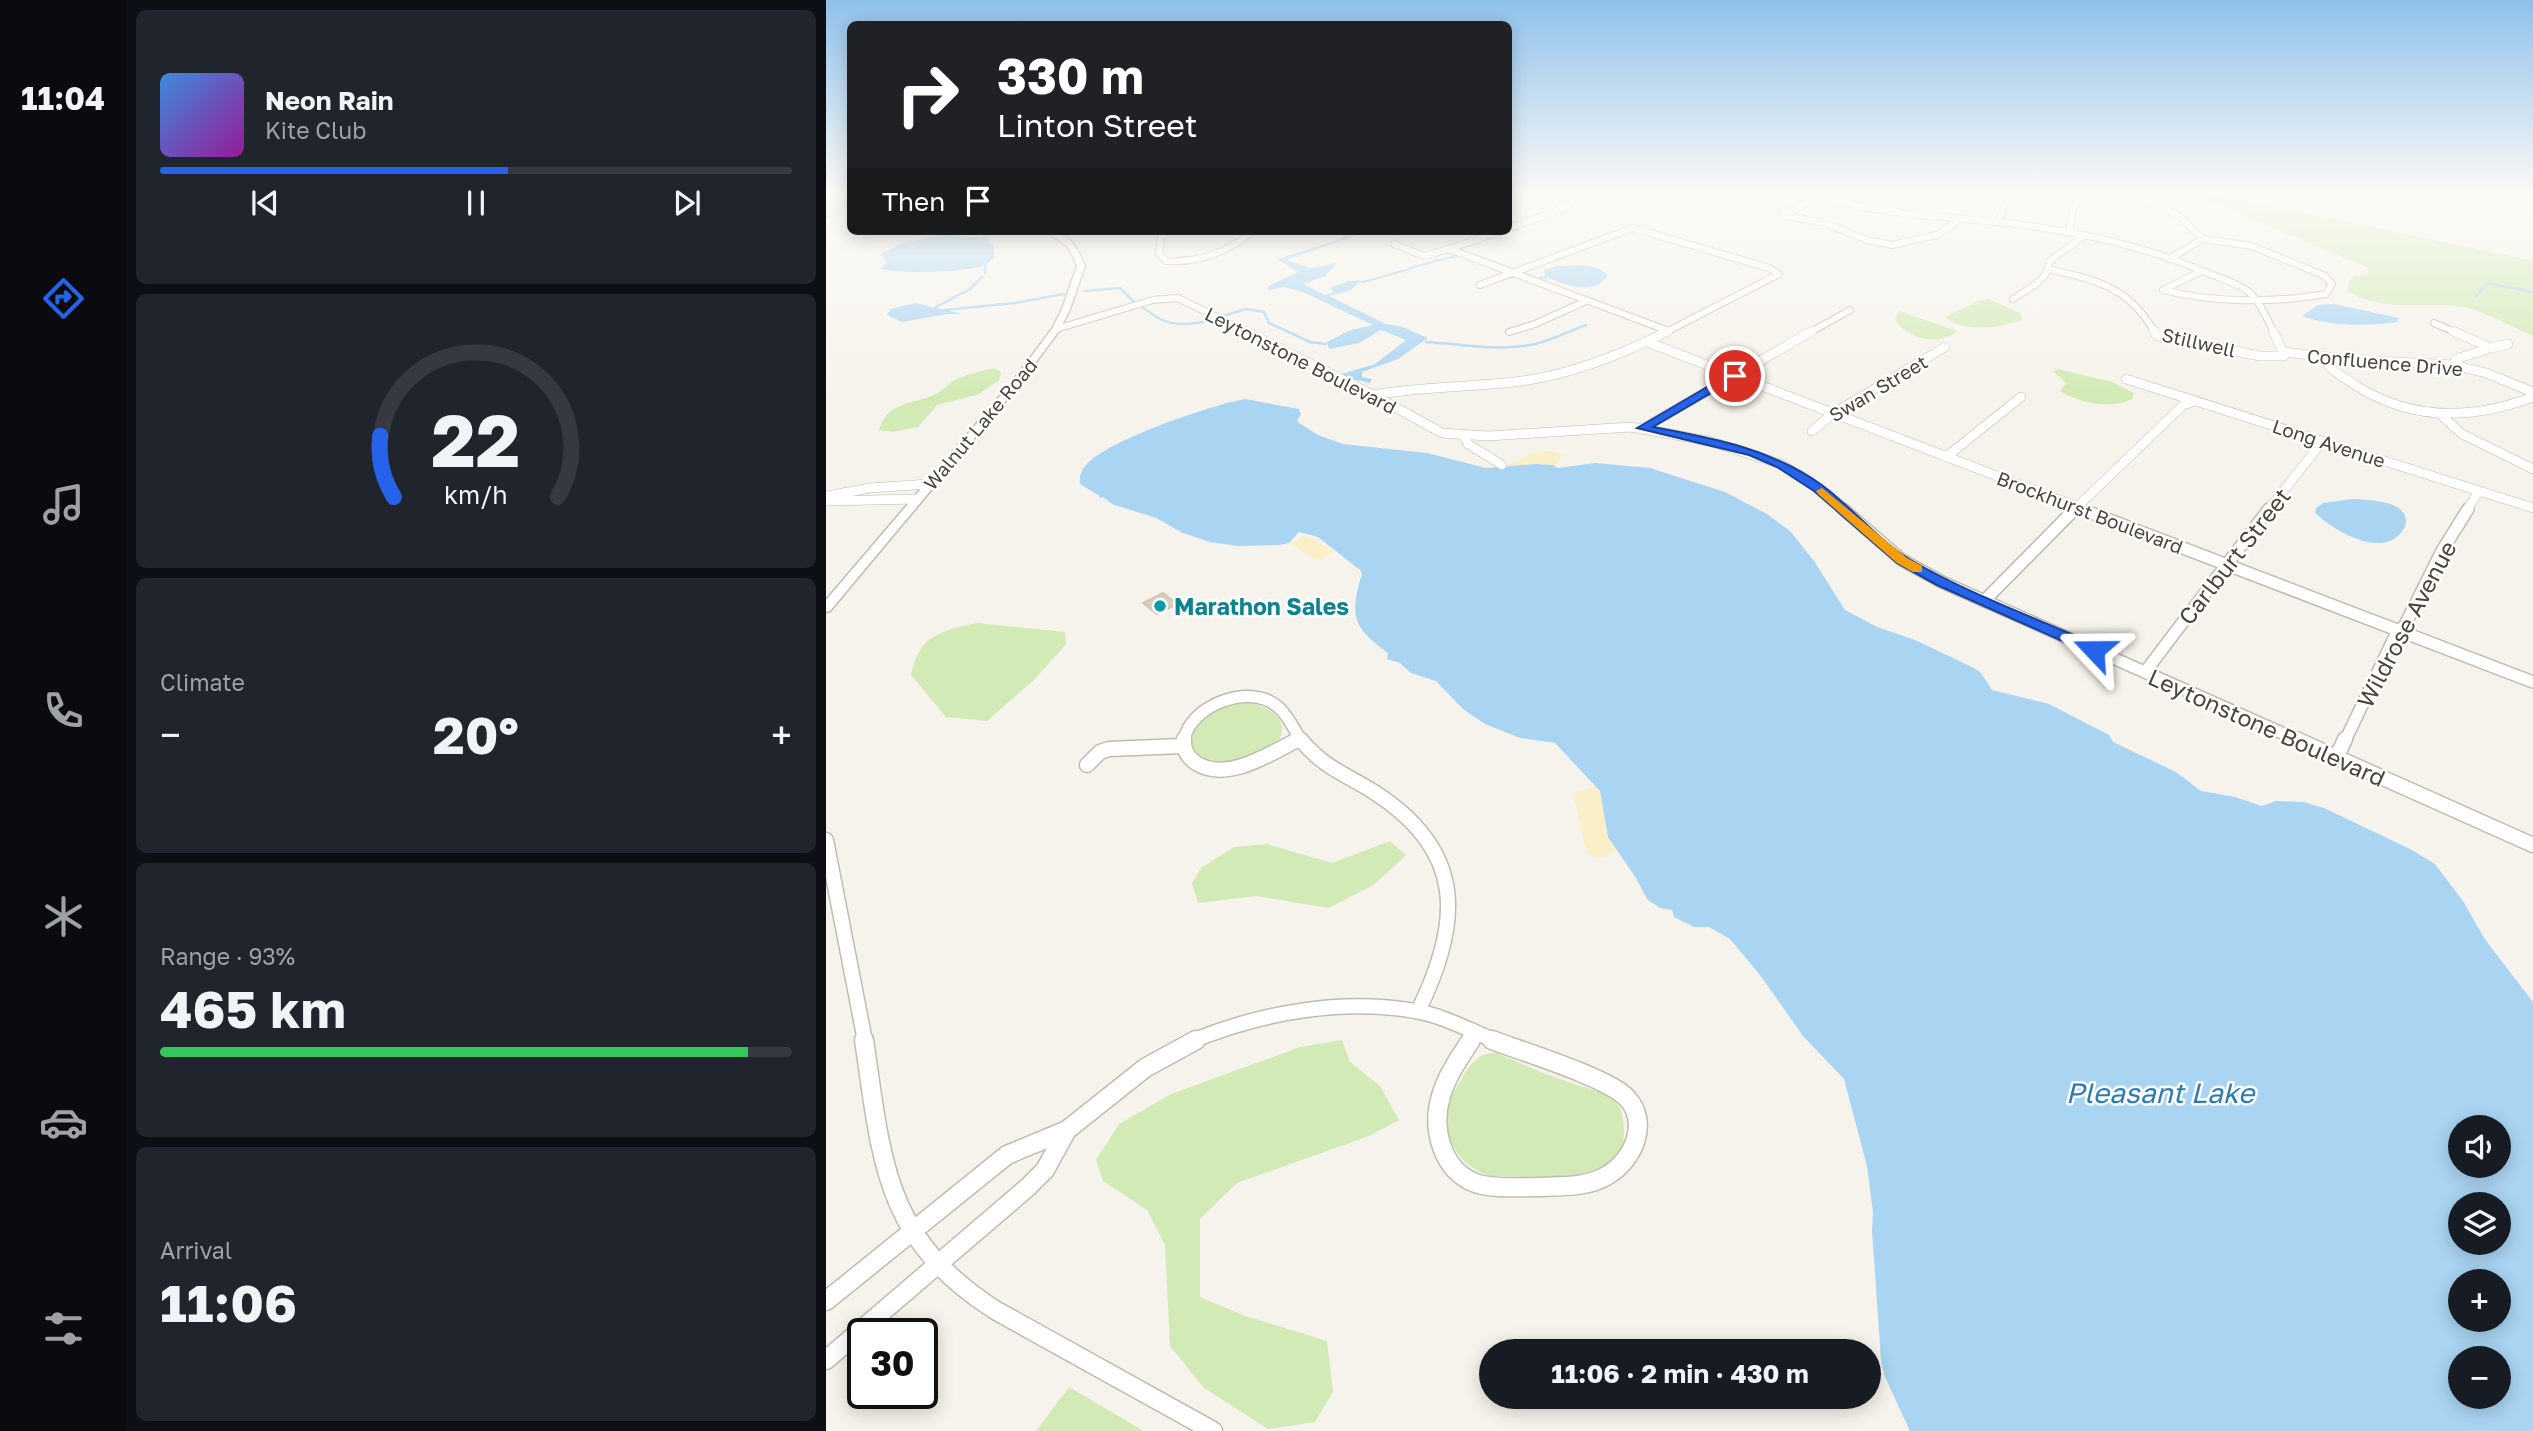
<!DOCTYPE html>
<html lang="en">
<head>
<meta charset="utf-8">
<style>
	:root { --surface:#171b24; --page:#20242c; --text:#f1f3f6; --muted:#9ea1a6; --line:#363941; --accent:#2563eb }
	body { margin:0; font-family:"Golos Text",sans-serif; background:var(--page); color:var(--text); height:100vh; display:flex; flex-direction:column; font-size:26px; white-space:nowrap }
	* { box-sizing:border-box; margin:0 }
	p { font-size:23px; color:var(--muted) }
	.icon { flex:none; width:38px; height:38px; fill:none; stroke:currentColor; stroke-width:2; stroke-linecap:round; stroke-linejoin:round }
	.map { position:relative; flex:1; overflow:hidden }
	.side { display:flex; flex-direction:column; gap:10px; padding:10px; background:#0d0f14; width:700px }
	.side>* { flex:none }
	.banner { position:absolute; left:21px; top:21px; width:665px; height:214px; border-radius:10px; box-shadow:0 4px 18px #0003; background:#202124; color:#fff; overflow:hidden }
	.buttons { position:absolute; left:1622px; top:1115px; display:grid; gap:14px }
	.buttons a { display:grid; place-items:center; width:63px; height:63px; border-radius:50%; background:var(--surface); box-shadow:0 4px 18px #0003; font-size:35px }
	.speed { position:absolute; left:21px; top:1318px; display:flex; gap:14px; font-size:35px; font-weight:700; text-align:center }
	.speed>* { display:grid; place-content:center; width:91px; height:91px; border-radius:50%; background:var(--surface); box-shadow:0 4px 18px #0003; line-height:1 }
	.speed .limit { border:4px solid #111; border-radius:10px; background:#fff; color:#111 }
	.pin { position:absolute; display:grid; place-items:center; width:60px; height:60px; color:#fff; margin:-30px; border:4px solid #fff; border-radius:50%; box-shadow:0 2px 7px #0007 }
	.me { position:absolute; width:77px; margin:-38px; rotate:293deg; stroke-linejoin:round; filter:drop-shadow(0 0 5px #0008) }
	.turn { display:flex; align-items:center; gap:24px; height:147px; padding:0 35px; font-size:32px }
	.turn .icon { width:91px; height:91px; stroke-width:2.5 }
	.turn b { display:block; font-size:49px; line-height:60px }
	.then { display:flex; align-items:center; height:66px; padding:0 35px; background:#0003; gap:14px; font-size:26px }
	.big { font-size:52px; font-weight:700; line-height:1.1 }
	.side .card { flex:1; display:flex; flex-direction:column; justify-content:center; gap:10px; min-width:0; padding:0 24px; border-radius:10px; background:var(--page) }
	.side .dial { align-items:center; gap:0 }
	.dial svg { height:182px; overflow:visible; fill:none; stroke:var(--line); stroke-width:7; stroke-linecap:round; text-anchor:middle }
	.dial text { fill:var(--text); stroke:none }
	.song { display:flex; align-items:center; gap:21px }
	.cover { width:84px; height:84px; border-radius:10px; background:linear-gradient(135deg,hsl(210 70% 55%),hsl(300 70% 35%)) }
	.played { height:7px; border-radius:4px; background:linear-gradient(90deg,var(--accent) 55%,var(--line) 55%) }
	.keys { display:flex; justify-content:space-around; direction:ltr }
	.heat { display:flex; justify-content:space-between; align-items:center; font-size:38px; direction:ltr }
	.charge { height:10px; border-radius:5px; background:linear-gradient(90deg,#34c759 93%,var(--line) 0) }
	.trip { position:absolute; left:653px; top:1339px; width:402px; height:70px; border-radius:35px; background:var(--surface); box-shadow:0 4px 18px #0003; font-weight:700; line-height:70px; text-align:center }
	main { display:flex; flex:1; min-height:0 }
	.menu { display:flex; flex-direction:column; width:126px; justify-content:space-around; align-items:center; background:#090b0e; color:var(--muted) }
	.menu .icon { width:49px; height:49px }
	.menu .selected { color:var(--accent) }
	.menu b { font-size:32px; color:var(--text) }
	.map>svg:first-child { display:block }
	.green { fill:#d2eab5 }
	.sand { fill:#f9efc9 }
	.water { fill:#a9d4f2; fill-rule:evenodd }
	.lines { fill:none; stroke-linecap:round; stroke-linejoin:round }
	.stream { stroke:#a9d4f2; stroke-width:2.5 }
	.building { fill:#d8cfc1; stroke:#d3c7b4; stroke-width:2 }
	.minor-far4-casing { stroke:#c2bbae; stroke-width:8 }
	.minor-far3-casing { stroke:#c2bbae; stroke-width:10 }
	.minor-far2-casing { stroke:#c2bbae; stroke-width:14 }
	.minor-far1-casing { stroke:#c2bbae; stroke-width:17 }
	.minor-casing { stroke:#c2bbae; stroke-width:21 }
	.tertiary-casing { stroke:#c2bbae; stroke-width:3 }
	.minor-far4 { stroke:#fff; stroke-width:6 }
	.minor-far3 { stroke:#fff; stroke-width:9 }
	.minor-far2 { stroke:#fff; stroke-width:11 }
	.minor-far1 { stroke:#fff; stroke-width:14 }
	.minor { stroke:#fff; stroke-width:18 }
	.tertiary { fill:#fff; fill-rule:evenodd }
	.route { fill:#2563eb; stroke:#184099; stroke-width:2 }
	.slow { fill:#f59e0b }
	.culture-dot { fill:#0f9aa8; stroke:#fff; stroke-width:2.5 }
	.labels { text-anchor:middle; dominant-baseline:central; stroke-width:5; stroke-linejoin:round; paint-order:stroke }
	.far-street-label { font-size:19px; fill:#4b4439; stroke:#fff }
	.street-label { font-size:23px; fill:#4b4439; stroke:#fff }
	.culture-label { font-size:23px; font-weight:bold; fill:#0d838f; stroke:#fff; text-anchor:start }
	.near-water-label { font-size:28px; font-style:italic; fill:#2e7ab2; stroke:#fff }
</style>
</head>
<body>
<main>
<nav class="menu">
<b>11:04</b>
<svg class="icon selected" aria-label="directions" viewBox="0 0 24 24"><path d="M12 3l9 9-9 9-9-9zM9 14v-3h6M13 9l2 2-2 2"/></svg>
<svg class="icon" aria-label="music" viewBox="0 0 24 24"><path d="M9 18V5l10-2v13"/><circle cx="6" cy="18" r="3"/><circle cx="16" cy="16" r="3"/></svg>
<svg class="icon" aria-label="phone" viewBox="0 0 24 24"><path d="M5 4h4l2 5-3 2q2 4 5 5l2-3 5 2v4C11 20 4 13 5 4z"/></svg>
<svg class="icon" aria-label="climate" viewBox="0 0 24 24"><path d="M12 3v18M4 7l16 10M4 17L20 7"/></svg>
<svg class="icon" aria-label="car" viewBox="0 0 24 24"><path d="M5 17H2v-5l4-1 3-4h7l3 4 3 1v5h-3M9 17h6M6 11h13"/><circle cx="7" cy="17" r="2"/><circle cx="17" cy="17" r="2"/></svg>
<svg class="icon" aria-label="filters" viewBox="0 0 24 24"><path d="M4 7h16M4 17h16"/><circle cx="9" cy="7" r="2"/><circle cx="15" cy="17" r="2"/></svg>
</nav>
<section class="side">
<div class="card">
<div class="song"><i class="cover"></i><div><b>Neon Rain</b><p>Kite Club</p></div></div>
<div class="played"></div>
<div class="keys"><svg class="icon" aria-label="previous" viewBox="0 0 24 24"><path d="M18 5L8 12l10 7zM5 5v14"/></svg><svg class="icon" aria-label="pause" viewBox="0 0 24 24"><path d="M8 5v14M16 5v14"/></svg><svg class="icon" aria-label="next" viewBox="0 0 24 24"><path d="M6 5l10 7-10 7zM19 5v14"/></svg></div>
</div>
<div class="card dial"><svg viewBox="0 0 100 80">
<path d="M14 69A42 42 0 1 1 86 69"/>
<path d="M14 69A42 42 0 0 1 8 42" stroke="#2563eb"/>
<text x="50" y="56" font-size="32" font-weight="700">22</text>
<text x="50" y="72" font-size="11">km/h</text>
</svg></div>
<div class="card"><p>Climate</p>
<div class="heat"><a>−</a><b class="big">20°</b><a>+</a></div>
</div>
<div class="card"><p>Range · 93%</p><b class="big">465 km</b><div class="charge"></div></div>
<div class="card"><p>Arrival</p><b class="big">11:06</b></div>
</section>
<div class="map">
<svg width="1707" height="1431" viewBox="0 0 1707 1431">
	<rect width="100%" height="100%" fill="#f6f3ec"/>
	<path class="green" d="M0,196H24V213L0,219Z
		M1371,196H1401L1707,261V336C1686,327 1653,308 1632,306C1592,302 1557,312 1521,291L1523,281L1528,277L1542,274V268Z
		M1163,299L1194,313L1197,320C1174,327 1139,334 1119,317L1152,301Z
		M1073,311L1131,331C1113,347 1082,339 1069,320Z
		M169,368L175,372L173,380L153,394L111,405L92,427L67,432L53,430C62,400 88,405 110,394C116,391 121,385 127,381C140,374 155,371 169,368Z
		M1232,369L1286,382L1308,393L1306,399C1284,410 1255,403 1234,391L1240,383L1227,371Z
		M152,623L239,632L240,644L207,681L161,721L120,717L85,675C93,635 116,630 152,623Z
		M412,702C431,702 464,713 454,738C431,759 399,766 370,758L364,751V731L388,709Z
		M564,841L580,855L549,884L503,908L431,896L372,903L366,883L375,868L408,847L441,844L506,863Z
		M516,1040L524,1062L554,1086L573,1120L543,1136L411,1183L374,1219V1297L419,1316L501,1341L507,1392L489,1422L442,1429L378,1388L344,1346L339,1245L321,1210L277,1181L270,1160L293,1124L345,1094L474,1047Z
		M670,1053C695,1063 720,1075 745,1083C758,1088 775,1090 786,1098C796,1106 798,1120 798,1132C799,1189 702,1175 665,1176C635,1168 616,1139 622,1108C624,1097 631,1087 636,1078C645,1063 652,1053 670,1053Z
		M243,1387L318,1431H210Z"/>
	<path class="sand" d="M723,451L737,454L729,466L711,464L679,467L707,453Z
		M479,535L508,551L491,561L465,544Z
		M771,786C781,807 777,832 790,851L772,859L761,854L747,793Z"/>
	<path class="water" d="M522,231H544L461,260L484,268L511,263L499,276L477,284L499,295L508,292L504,288L522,281L535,280L525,290L503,296L560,324L574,326L602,338L572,359L536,372V377L546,379L544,383L525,379L516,374L549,364L580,340L555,330L533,343L503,349L501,342L522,331L547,325L479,293L458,287L442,290L443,286L472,272L451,259L514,239Z
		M119,234L163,239V243L168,245V258C165,261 163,263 159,265C146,272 64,275 54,268L61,263L54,254L77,243Z
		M731,266C748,266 769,262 782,275C768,297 739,285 720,277L718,270Z
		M89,303L136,314H122L76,322L61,315L65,309Z
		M1508,304L1573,318L1571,322C1541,326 1506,327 1476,316L1492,305Z
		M419,399L473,409L475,415L471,420L473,423L492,435L517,444L601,453L660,468L711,464L726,465L732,468L769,463L824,468L899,492L941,514L965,532L988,561L1019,610L1051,627L1089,640L1148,668L1155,673L1166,690L1223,704L1283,735L1287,742L1350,772L1375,791L1409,797L1436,806L1450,801L1477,802L1498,808L1586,850L1609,864L1637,901L1658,938L1707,1002V1431H1084L1059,1377L1055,1360L1046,1230L1047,1213L1041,1166L1018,1079L977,1036L934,975L904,939L883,927H868L848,917L846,910L834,908L821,899L810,878L782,837L774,791L729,743L694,738L659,724L637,709L610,681L585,673L574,663L561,659L562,653C527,627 523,617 536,574L534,570L492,537L473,532L463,543L453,545L412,546L384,542L357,533L330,518L286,504L277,497L273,498L274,496L254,484C253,477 255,470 260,465C281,440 386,405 419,399ZM1634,1127H1673V1166H1634ZM1634,1204H1673V1242H1634ZM1634,1281H1673V1320H1634ZM1634,1358H1673V1396H1634Z
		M1527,499C1541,500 1559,500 1571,507C1592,520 1572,543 1554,543C1531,544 1505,527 1489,513L1490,508L1497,503Z"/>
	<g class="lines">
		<path class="stream" d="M783,196L788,200
			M123,235L128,231
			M155,238L174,231
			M648,255L686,269
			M159,265V273
			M697,273L712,279L720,277
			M536,282C570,275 599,261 633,256
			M259,291L294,288L308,302
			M1650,296L1662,283L1707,292
			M314,306C321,310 327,315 334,319C349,327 370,324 386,320
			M110,307L144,289L156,277
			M118,310L189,303L238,294
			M397,316L420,309L438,312L443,323L484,342L500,344
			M600,342C636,344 673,352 709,344C727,340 743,331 760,325"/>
	</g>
	<path class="building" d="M337,593L351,604L331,614L317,603Z"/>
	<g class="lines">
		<g class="minor-far4-casing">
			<path id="minor-far4" d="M714,196L743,206
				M993,196C1050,214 1103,215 1162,221C1235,228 1312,243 1379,272C1393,278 1412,283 1423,292C1435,303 1441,319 1448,333
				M1311,196L1353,216L1377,239L1343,259
				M996,197L956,215L998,223L1041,240L1066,245L1111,235L1135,218
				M1172,222L1180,202L1173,196
				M682,229L743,206
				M341,231L335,238L333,254L340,261C373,263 402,252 427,231
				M1243,233L1247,208L1254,196
				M568,244L598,256L623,249L840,330
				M623,249L675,231
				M1222,269C1270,280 1304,287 1329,333
				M1376,271L1337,290C1387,303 1449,303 1500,294L1506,284L1499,276L1426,246L1377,239
				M654,285L807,228L943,268L953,274L838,333
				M1187,299L1210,284L1219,275L1224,261L1258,236
				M1608,323L1631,333
				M230,329L327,300L352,298L423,333
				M683,332L709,324L760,301
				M983,333L1024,310"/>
		</g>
		<g class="minor-far3-casing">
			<path id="minor-far3" d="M419,331L547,395L616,433L662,436L805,427L883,441L955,464L993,488L1019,510
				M1328,331L1330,335L1434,356H1458L1457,352
				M1447,331L1457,352
				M1627,331L1665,348L1630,359L1628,365
				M821,342L1260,510
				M1665,348L1682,344
				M1457,352L1529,360L1628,365L1660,373L1707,392
				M1495,357C1503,369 1517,377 1529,385C1585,421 1646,420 1707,397
				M1300,379L1707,508
				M547,395C594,387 641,387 688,382C742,376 793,356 842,331
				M1616,416L1636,434L1707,469
				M817,428L986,331
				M986,431L1008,413L1119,347
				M638,436L642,444L676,465
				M1120,457L1195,397
				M0,496L44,488L103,484
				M0,501L91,499
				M1248,510L1357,405L1366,402
				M1442,510L1497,441
				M1641,510L1653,491"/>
		</g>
		<g class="minor-far2-casing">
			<path id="minor-far2" d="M1017,509L1076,560L1116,582L1474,741
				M1255,509L1707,682
				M1158,601L1249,509
				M1319,672L1443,509
				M474,739L476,741
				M358,741C363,705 425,682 452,707C461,714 468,729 474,739L470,741
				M1519,741L1569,636L1579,625L1616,551L1642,509"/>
		</g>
		<g class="minor-far1-casing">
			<path id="minor-far1" d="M358,739C357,749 361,757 370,763C401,783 445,753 473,739
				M474,739C499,769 518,773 548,792C640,851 636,922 592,1011
				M1470,739L1707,845
				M1510,759L1519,739
				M261,765L274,752L283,749L356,746
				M0,840L39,1041
				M366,1041C434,1013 516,998 589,1011C616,1015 645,1031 670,1041
				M644,1041L648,1034"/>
		</g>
		<g class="minor-casing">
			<path id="minor" d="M38,1040C56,1160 57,1238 169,1310L387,1431
				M645,1040C634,1057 621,1075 615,1096C605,1129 616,1172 652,1184C670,1189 691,1187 710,1187C734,1186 761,1188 782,1175C807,1160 824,1123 801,1098C783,1078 695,1051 666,1040
				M0,1301L181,1155L241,1130L319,1068L370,1040
				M0,1360L202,1187L219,1170L241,1130"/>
		</g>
		<g class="tertiary-casing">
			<path id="tertiary" d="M219,231C242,231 251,247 259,266L244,309L233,331L192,386L4,611L0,612V600L186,382L226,329L236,309L251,266C242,242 239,245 219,231Z"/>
		</g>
		<use href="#minor-far4" class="minor-far4"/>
		<use href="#minor-far3" class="minor-far3"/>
		<use href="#minor-far2" class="minor-far2"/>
		<use href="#minor-far1" class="minor-far1"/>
		<use href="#minor" class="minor"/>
		<use href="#tertiary" class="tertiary"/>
	</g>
	<linearGradient id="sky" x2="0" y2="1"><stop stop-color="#8fc1ec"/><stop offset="0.49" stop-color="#fbfaf6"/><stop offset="1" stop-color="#fbfaf6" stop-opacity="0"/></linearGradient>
	<rect width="1707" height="396" fill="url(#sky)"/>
	<path class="route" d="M905,373L914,376L827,427C887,438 947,449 997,486C1027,508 1052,540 1083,559C1142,594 1210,618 1273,646L1275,650L1273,653H1263L1111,585L1071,563L988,491L951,467L923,455L811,428Z"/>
	<path class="slow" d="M996,488L1081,558L1096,566V572H1087L1071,563L992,494L990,491Z"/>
	<circle class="culture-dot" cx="334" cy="606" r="7"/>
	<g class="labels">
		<g class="far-street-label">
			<text transform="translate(1373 342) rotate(13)">Stillwell</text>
			<text transform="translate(475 360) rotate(27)">Leytonstone Boulevard</text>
			<text transform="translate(1559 362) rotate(5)">Confluence Drive</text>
			<text transform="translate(1052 388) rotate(-31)">Swan Street</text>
			<text transform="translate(154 424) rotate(-50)">Walnut Lake Road</text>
			<text transform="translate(1503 443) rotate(18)">Long Avenue</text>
			<text transform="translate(1264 512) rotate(21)">Brockhurst Boulevard</text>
		</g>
		<g class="street-label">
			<text transform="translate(1408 556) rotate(-52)">Carlburt Street</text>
			<text transform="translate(1580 624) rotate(-62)">Wildrose Avenue</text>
			<text transform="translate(1441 727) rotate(24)">Leytonstone Boulevard</text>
		</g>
		<g class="culture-label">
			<text x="348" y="606">Marathon Sales</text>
		</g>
		<g class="near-water-label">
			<text x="1334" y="1092">Pleasant Lake</text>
		</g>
	</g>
</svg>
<div class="buttons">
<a><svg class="icon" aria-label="sound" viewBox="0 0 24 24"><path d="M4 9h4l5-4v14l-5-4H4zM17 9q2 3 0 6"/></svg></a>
<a><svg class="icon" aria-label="layers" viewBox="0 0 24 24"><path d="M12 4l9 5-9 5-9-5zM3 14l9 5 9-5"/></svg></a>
<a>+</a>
<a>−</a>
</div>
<div class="speed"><div class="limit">30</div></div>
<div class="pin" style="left:909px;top:376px;background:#d93025"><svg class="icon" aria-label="arrive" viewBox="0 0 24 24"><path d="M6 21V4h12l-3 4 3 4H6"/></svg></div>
<svg class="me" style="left:1268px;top:650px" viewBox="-20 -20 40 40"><path d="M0-17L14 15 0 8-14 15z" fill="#2563eb" stroke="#fff" stroke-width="4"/></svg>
<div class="trip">11:06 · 2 min · 430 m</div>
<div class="banner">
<div class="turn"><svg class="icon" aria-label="right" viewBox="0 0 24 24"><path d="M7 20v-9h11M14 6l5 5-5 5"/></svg><div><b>330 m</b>Linton Street</div></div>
<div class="then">Then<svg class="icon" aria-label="arrive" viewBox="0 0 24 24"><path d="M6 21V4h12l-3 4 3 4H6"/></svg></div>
</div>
</div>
</main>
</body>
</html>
